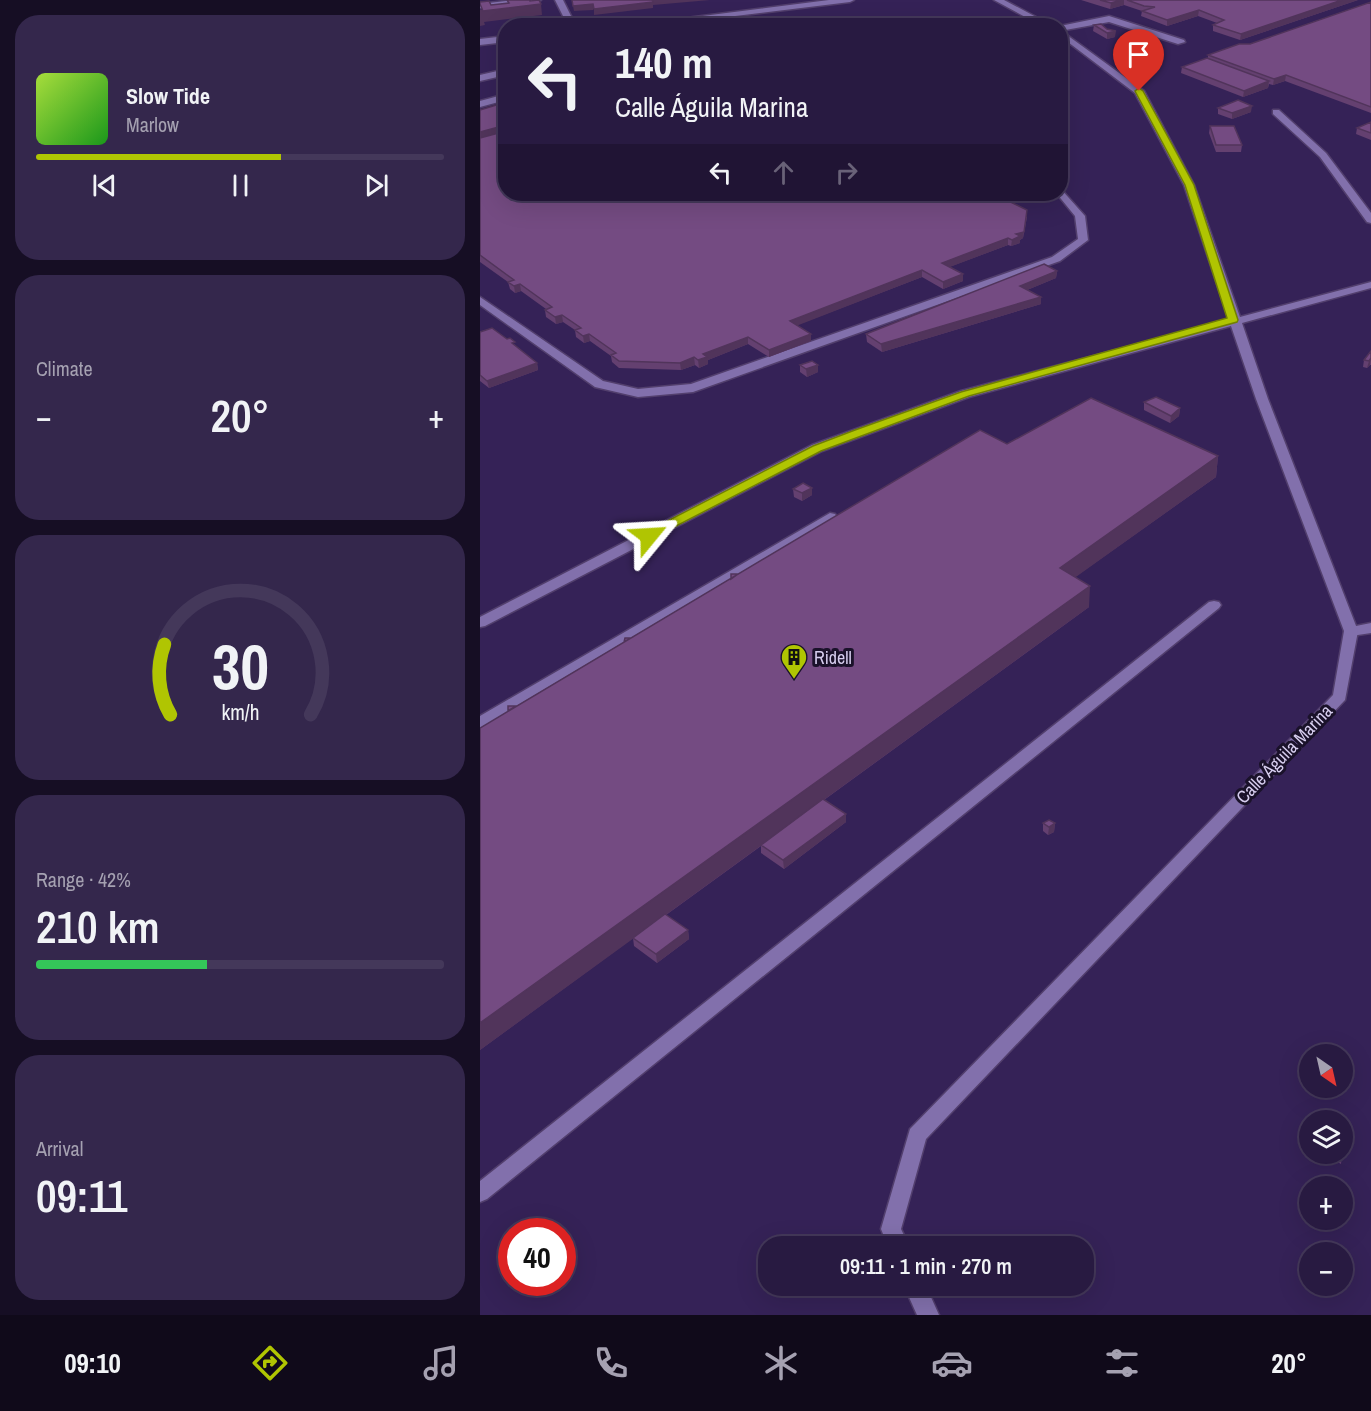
<!DOCTYPE html>
<html lang="en">
<head>
<meta charset="utf-8">
<style>
	:root { --surface:#281a41; --page:#34274c; --text:#f1f3f6; --muted:#a5a1b1; --line:#44385a; --accent:#b0c502 }
	body { margin:0; font-family:"Archivo Narrow",sans-serif; background:var(--page); color:var(--text); height:100vh; display:flex; flex-direction:column; font-size:22px; white-space:nowrap }
	* { box-sizing:border-box; margin:0 }
	p { font-size:20px; color:var(--muted) }
	.icon { flex:none; width:33px; height:33px; fill:none; stroke:currentColor; stroke-width:2; stroke-linecap:round; stroke-linejoin:round }
	.map { position:relative; flex:1; overflow:hidden }
	.sheet { display:flex; flex-direction:column; gap:15px; padding:15px; background:#160e24; width:480px }
	.sheet>* { flex:none }
	.top-card { position:absolute; left:18px; top:18px; width:570px; height:183px; border-radius:24px; box-shadow:0 6px 24px #0002,0 0 0 2px var(--line); background:#281a41; color:var(--text); overflow:hidden }
	.needle { width:39px; rotate:146deg }
	.buttons { position:absolute; left:819px; top:1044px; display:grid; gap:12px }
	.buttons a { display:grid; place-items:center; width:54px; height:54px; border-radius:50%; background:var(--surface); box-shadow:0 6px 24px #0002,0 0 0 2px var(--line); font-size:30px }
	.speed { position:absolute; left:18px; top:1218px; display:flex; gap:12px; font-size:30px; font-weight:700; text-align:center }
	.speed>* { display:grid; place-content:center; width:78px; height:78px; border-radius:50%; background:var(--surface); box-shadow:0 6px 24px #0002,0 0 0 2px var(--line); line-height:1 }
	.speed .limit { border:9px solid #d22; background:#fff; color:#111 }
	.pin { position:absolute; display:grid; place-items:center; width:51px; height:51px; color:#fff; margin:-62px -26px; border-radius:50% 50% 50% 0; rotate:-45deg; box-shadow:0 0 6px #0007 }
	.pin .icon { rotate:45deg }
	.me { position:absolute; width:66px; margin:-33px; rotate:63deg; stroke-linejoin:round; filter:drop-shadow(0 0 4px #0008) }
	.turn { display:flex; align-items:center; gap:21px; height:126px; padding:0 18px; font-size:27px }
	.turn .icon { width:78px; height:78px; stroke-width:2.5 }
	.turn b { display:block; font-size:42px; line-height:51px }
	.lanes { display:flex; align-items:center; height:57px; padding:0 18px; background:#0003; justify-content:center; gap:30px; direction:ltr }
	.lanes .off { opacity:.35 }
	.big { font-size:45px; font-weight:600; line-height:1.1 }
	.sheet .tile { flex:1; display:flex; flex-direction:column; justify-content:center; gap:9px; min-width:0; padding:0 21px; border-radius:24px; background:var(--page) }
	.sheet .dial { align-items:center; gap:0 }
	.dial svg { height:156px; overflow:visible; fill:none; stroke:var(--line); stroke-width:7; stroke-linecap:round; text-anchor:middle }
	.dial text { fill:var(--text); stroke:none }
	.song { display:flex; align-items:center; gap:18px }
	.cover { width:72px; height:72px; border-radius:9px; background:linear-gradient(135deg,hsl(80 70% 55%),hsl(120 70% 35%)) }
	.played { height:6px; border-radius:3px; background:linear-gradient(90deg,var(--accent) 60%,var(--line) 60%) }
	.keys { display:flex; justify-content:space-around; direction:ltr }
	.heat { display:flex; justify-content:space-between; align-items:center; font-size:33px; direction:ltr }
	.charge { height:9px; border-radius:4px; background:linear-gradient(90deg,#34c759 42%,var(--line) 0) }
	.trip { position:absolute; left:278px; top:1236px; width:336px; height:60px; border-radius:24px; background:var(--surface); box-shadow:0 6px 24px #0002,0 0 0 2px var(--line); font-weight:600; line-height:60px; text-align:center }
	.menu { display:flex; height:96px; justify-content:space-around; align-items:center; background:#100a1a; color:var(--muted) }
	.menu .icon { width:42px; height:42px }
	.menu .active { color:var(--accent) }
	.menu b { font-size:27px; color:var(--text) }
	main { display:flex; flex:1; min-height:0 }
	.map>svg:first-child { display:block }
	.lines { fill:none; stroke-linecap:round; stroke-linejoin:round }
	.lane-casing { stroke:#523f6d; stroke-width:3 }
	.street-casing { stroke:#523f6d; stroke-width:3 }
	.secondary-casing { stroke:#523f6d; stroke-width:3 }
	.lane { fill:#8270ac; fill-rule:evenodd }
	.street { fill:#8270ac; fill-rule:evenodd }
	.secondary { fill:#8270ac; fill-rule:evenodd }
	.wall { fill:#644070 }
	.shaded-wall { fill:#51345b }
	.building { fill:#744b82; stroke:#51345b; stroke-width:1.5 }
	.route { fill:#b0c502; stroke:#728001; stroke-width:1.5 }
	.labels { text-anchor:middle; dominant-baseline:central; stroke-width:6; stroke-linejoin:round; paint-order:stroke }
	.poi-label { font-size:18px; fill:#d7ceef; stroke:#1a122a; text-anchor:start }
	.street-label { font-size:18px; fill:#d7ceef; stroke:#1a122a }
</style>
</head>
<body>
<main>
<section class="sheet">
<div class="tile">
<div class="song"><i class="cover"></i><div><b>Slow Tide</b><p>Marlow</p></div></div>
<div class="played"></div>
<div class="keys"><svg class="icon" aria-label="previous" viewBox="0 0 24 24"><path d="M18 5L8 12l10 7zM5 5v14"/></svg><svg class="icon" aria-label="pause" viewBox="0 0 24 24"><path d="M8 5v14M16 5v14"/></svg><svg class="icon" aria-label="next" viewBox="0 0 24 24"><path d="M6 5l10 7-10 7zM19 5v14"/></svg></div>
</div>
<div class="tile"><p>Climate</p>
<div class="heat"><a>−</a><b class="big">20°</b><a>+</a></div>
</div>
<div class="tile dial"><svg viewBox="0 0 100 80">
<path d="M14 69A42 42 0 1 1 86 69"/>
<path d="M14 69A42 42 0 0 1 11 33" stroke="#b0c502"/>
<text x="50" y="56" font-size="32" font-weight="700">30</text>
<text x="50" y="72" font-size="11">km/h</text>
</svg></div>
<div class="tile"><p>Range · 42%</p><b class="big">210 km</b><div class="charge"></div></div>
<div class="tile"><p>Arrival</p><b class="big">09:11</b></div>
</section>
<div class="map">
<svg width="891" height="1315" viewBox="0 0 891 1315">
	<rect width="100%" height="100%" fill="#352257"/>
	<g class="lines">
		<g class="lane-casing">
			<path id="lane" d="M629,16L704,40L705,42L698,44L629,22L580,31V26Z
				M26,69V75L0,81V75Z
				M26,94V100L0,107V101Z
				M793,110H799L846,153L891,213V223L887,222L840,157L793,114Z
				M580,188L605,216L608,240L580,261L213,392L158,397L115,387L0,305V297L123,381L158,389L211,384L572,257L598,239L595,216L577,194H580Z
				M350,513L355,514L357,517L355,520L0,728V716Z
				M734,601L739,602L741,605L739,608L7,1199L0,1202V1181L729,602Z
				M891,623V633L871,636L864,631L866,628Z"/>
		</g>
		<g class="street-casing">
			<path id="street" d="M34,0H61L0,8V4Z
				M75,0H83L96,26H88Z"/>
		</g>
		<g class="secondary-casing">
			<path id="secondary" d="M349,0H374L370,2L173,26H143Z
				M514,0H524L573,26H562Z
				M580,30L664,91L714,185L760,317L891,282V288L762,323L788,399L878,631L865,700L446,1139L421,1229L429,1246H408L401,1229L430,1129L853,695L864,631L776,399L751,326L489,397L342,451L5,626L0,627V617L332,445L481,391L749,320L704,185L655,93L580,36Z
				M26,36V42L0,45V39Z
				M424,1286H446L459,1315H437Z"/>
		</g>
		<use href="#lane" class="lane"/>
		<use href="#street" class="street"/>
		<use href="#secondary" class="secondary"/>
	</g>
	<path class="wall" d="M601,0H878L760,40L733,31V25L737,23L718,16L687,26L661,16L662,11L644,5L630,9Z
		M891,2V113L805,81L793,85L789,84L788,88L763,97L701,73L702,67L728,58V55L770,44Z
		M614,25L635,37L627,39L613,31Z
		M738,108L771,112L752,119L738,114Z
		M0,110L516,195L547,217L543,238L540,240V243L531,246L528,245L469,267L483,274V281L463,289L442,277L317,325L331,341L289,357L268,344L228,360V364L219,368L215,365L201,370L139,368L132,362L131,356L110,341L104,343L96,337L95,330L83,322L76,324L66,317L65,310L66,309L41,291L35,293L30,289L28,282L0,262Z
		M891,122V140L876,134L877,128Z
		M730,126L762,145L761,152H736L729,133Z
		M577,271L576,278L547,290L561,304L402,352L387,342L386,334Z
		M0,332L36,346L57,363L58,370L9,388L0,381Z
		M891,351V365H890L887,368L883,367L884,360Z
		M320,365L338,372L327,377L320,372Z
		M664,402L700,408L699,416L690,423L664,410Z
		M527,444L738,456L736,477L595,577L609,607L344,800L366,814V822L304,869L281,853V846L186,915L208,930L209,939L177,963L154,946L153,938L0,1050L36,706L354,517Z
		M332,488V495L322,501L314,497L313,489Z
		M563,823H575L574,832L568,835L563,831Z
		M830,1130V1144L824,1140L826,1132Z
		M844,1154H862L861,1164Z"/>
	<path class="shaded-wall" d="M172,0H230L173,5V8L114,15V9Z
		M641,0H644V5L630,9L631,3Z
		M862,0H878L760,40L761,34Z
		M61,4L62,15L4,22L5,25L0,26V10Z
		M113,4V10L94,11L93,6Z
		M719,10L718,16L687,26V20Z
		M636,31L635,37L627,39V33Z
		M806,75L805,81L793,85L794,79Z
		M789,81L788,88L763,97L764,91Z
		M772,106L771,112L752,119V113Z
		M26,125V137L0,145V132Z
		M547,210L543,238L540,240V243L531,246L532,240L536,234Z
		M528,238V245L462,270V263Z
		M442,270V277L311,328L310,321Z
		M577,271L576,278L540,293V286Z
		M483,274V281L463,289V282Z
		M40,284L41,291L35,293L34,286Z
		M561,297V304L402,352L401,344Z
		M82,315L83,322L76,324L75,317Z
		M109,334L110,341L104,343L103,336Z
		M331,334V341L289,357V350Z
		M268,337V344L228,360V364L219,368L218,360L223,354Z
		M214,357L215,365L201,370L200,363Z
		M891,358L890,365L887,368L889,361Z
		M57,363L58,370L9,388L7,381Z
		M338,365V372L327,377L326,369Z
		M700,408L699,416L690,423L691,416Z
		M738,456L736,477L579,589L580,568Z
		M332,488V495L322,501V493Z
		M610,586L609,607L0,1050V1023Z
		M366,814V822L304,869L303,860Z
		M575,823L574,832L568,835L569,827Z
		M208,930L209,939L177,963L176,954Z"/>
	<path class="building" d="M27,0H50V1L59,0L61,4L3,11L0,4V2L9,1L11,5L29,3Z
		M92,0H172L173,2L114,9L113,4L93,6Z
		M620,0H641L631,3Z
		M647,0H862L761,34L733,25L744,20L719,10L687,20L662,11L675,7L664,6Z
		M891,2V107L806,75L794,79L728,55L759,44H770Z
		M405,17L416,23L428,19L451,25L379,26Z
		M621,24L627,29L636,31L627,33L614,25Z
		M727,58L789,81L764,91L702,67Z
		M758,100L772,106L752,113L738,108Z
		M26,102V125L0,132V110Z
		M891,122V133L877,128Z
		M730,126H754L762,145H736Z
		M26,131V194H514L547,210L544,232L536,234L540,236L532,240L528,238L462,263L483,274L463,282L442,270L310,321L331,334L289,350L268,337L223,354L227,357L218,360L214,357L200,363L139,361L131,355L136,353L109,334L103,336L95,330L101,328L82,315L75,317L65,310L72,307L40,284L34,286L28,282L34,280L0,255V138Z
		M564,264L577,271L540,286L561,297L401,344L386,334Z
		M12,328L27,339L30,338L35,342L32,343L57,363L7,381L0,375V332Z
		M891,351V358L889,361L884,360Z
		M332,361L338,365L326,369L320,365Z
		M676,397L700,408L691,416L664,402Z
		M611,398L738,456L580,568L610,586L0,1023V728L500,430L527,444Z
		M323,483L332,488L322,493L313,489Z
		M251,574H258L251,579Z
		M145,638H151L144,642Z
		M28,706H36L28,711Z
		M343,799L366,814L303,860L281,845Z
		M569,820L575,823L569,827L563,823Z
		M185,914L208,930L176,954L153,938Z
		M858,1114L859,1120H846Z"/>
	<path class="route" d="M659,88L663,91L714,185L758,320L757,322L489,396L384,435L341,451L173,538H164V533L333,446L375,430L481,392L747,318L705,185L655,91Z"/>
	<defs>
		<g id="building-pin" transform="scale(1.35)"><path d="M0 17L-7.5 6A9.5 9.5 0 1 1 7.5 6Z" fill="#b0c502" stroke="#1a122a"/><path d="M-4-6H4V6H1V3H-1V6H-4ZM-2.5-4.3h1.7v1.8h-1.7ZM.8-4.3h1.7v1.8H.8ZM-2.5-1h1.7V.8h-1.7ZM.8-1h1.7V.8H.8Z" fill="#111"/></g>
	</defs>
	<g fill-rule="evenodd">
		<use href="#building-pin" x="314" y="657"/>
	</g>
	<g class="labels">
		<g class="poi-label">
			<text x="334" y="657">Ridell</text>
		</g>
		<g class="street-label">
			<text transform="translate(804 754) rotate(-46)">Calle Águila Marina</text>
		</g>
	</g>
</svg>
<div class="buttons">
<a><svg class="needle" viewBox="-14 -14 28 28"><path d="M0-13l5 13h-10z" fill="#e53935"/><path d="M0 13l5-13h-10z" fill="#a5a1b1"/></svg></a>
<a><svg class="icon" aria-label="layers" viewBox="0 0 24 24"><path d="M12 4l9 5-9 5-9-5zM3 14l9 5 9-5"/></svg></a>
<a>+</a>
<a>−</a>
</div>
<div class="speed"><div class="limit">40</div></div>
<div class="pin" style="left:659px;top:91px;background:#d93025"><svg class="icon" aria-label="arrive" viewBox="0 0 24 24"><path d="M6 21V4h12l-3 4 3 4H6"/></svg></div>
<svg class="me" style="left:169px;top:536px" viewBox="-20 -20 40 40"><path d="M0-17L14 15 0 8-14 15z" fill="#b0c502" stroke="#fff" stroke-width="4"/></svg>
<div class="trip">09:11 · 1 min · 270 m</div>
<div class="top-card">
<div class="turn"><svg class="icon" aria-label="left" viewBox="0 0 24 24"><path d="M17 20v-9H6M10 6l-5 5 5 5"/></svg><div><b>140 m</b>Calle Águila Marina</div></div>
<div class="lanes"><svg class="icon" aria-label="left" viewBox="0 0 24 24"><path d="M17 20v-9H6M10 6l-5 5 5 5"/></svg><svg class="icon off" aria-label="ahead" viewBox="0 0 24 24"><path d="M12 20V5M6 11l6-6 6 6"/></svg><svg class="icon off" aria-label="right" viewBox="0 0 24 24"><path d="M7 20v-9h11M14 6l5 5-5 5"/></svg></div>
</div>
</div>
</main>
<nav class="menu">
<b>09:10</b>
<svg class="icon active" aria-label="directions" viewBox="0 0 24 24"><path d="M12 3l9 9-9 9-9-9zM9 14v-3h6M13 9l2 2-2 2"/></svg>
<svg class="icon" aria-label="music" viewBox="0 0 24 24"><path d="M9 18V5l10-2v13"/><circle cx="6" cy="18" r="3"/><circle cx="16" cy="16" r="3"/></svg>
<svg class="icon" aria-label="phone" viewBox="0 0 24 24"><path d="M5 4h4l2 5-3 2q2 4 5 5l2-3 5 2v4C11 20 4 13 5 4z"/></svg>
<svg class="icon" aria-label="climate" viewBox="0 0 24 24"><path d="M12 3v18M4 7l16 10M4 17L20 7"/></svg>
<svg class="icon" aria-label="car" viewBox="0 0 24 24"><path d="M5 17H2v-5l4-1 3-4h7l3 4 3 1v5h-3M9 17h6M6 11h13"/><circle cx="7" cy="17" r="2"/><circle cx="17" cy="17" r="2"/></svg>
<svg class="icon" aria-label="filters" viewBox="0 0 24 24"><path d="M4 7h16M4 17h16"/><circle cx="9" cy="7" r="2"/><circle cx="15" cy="17" r="2"/></svg>
<b>20°</b>
</nav>
</body>
</html>
